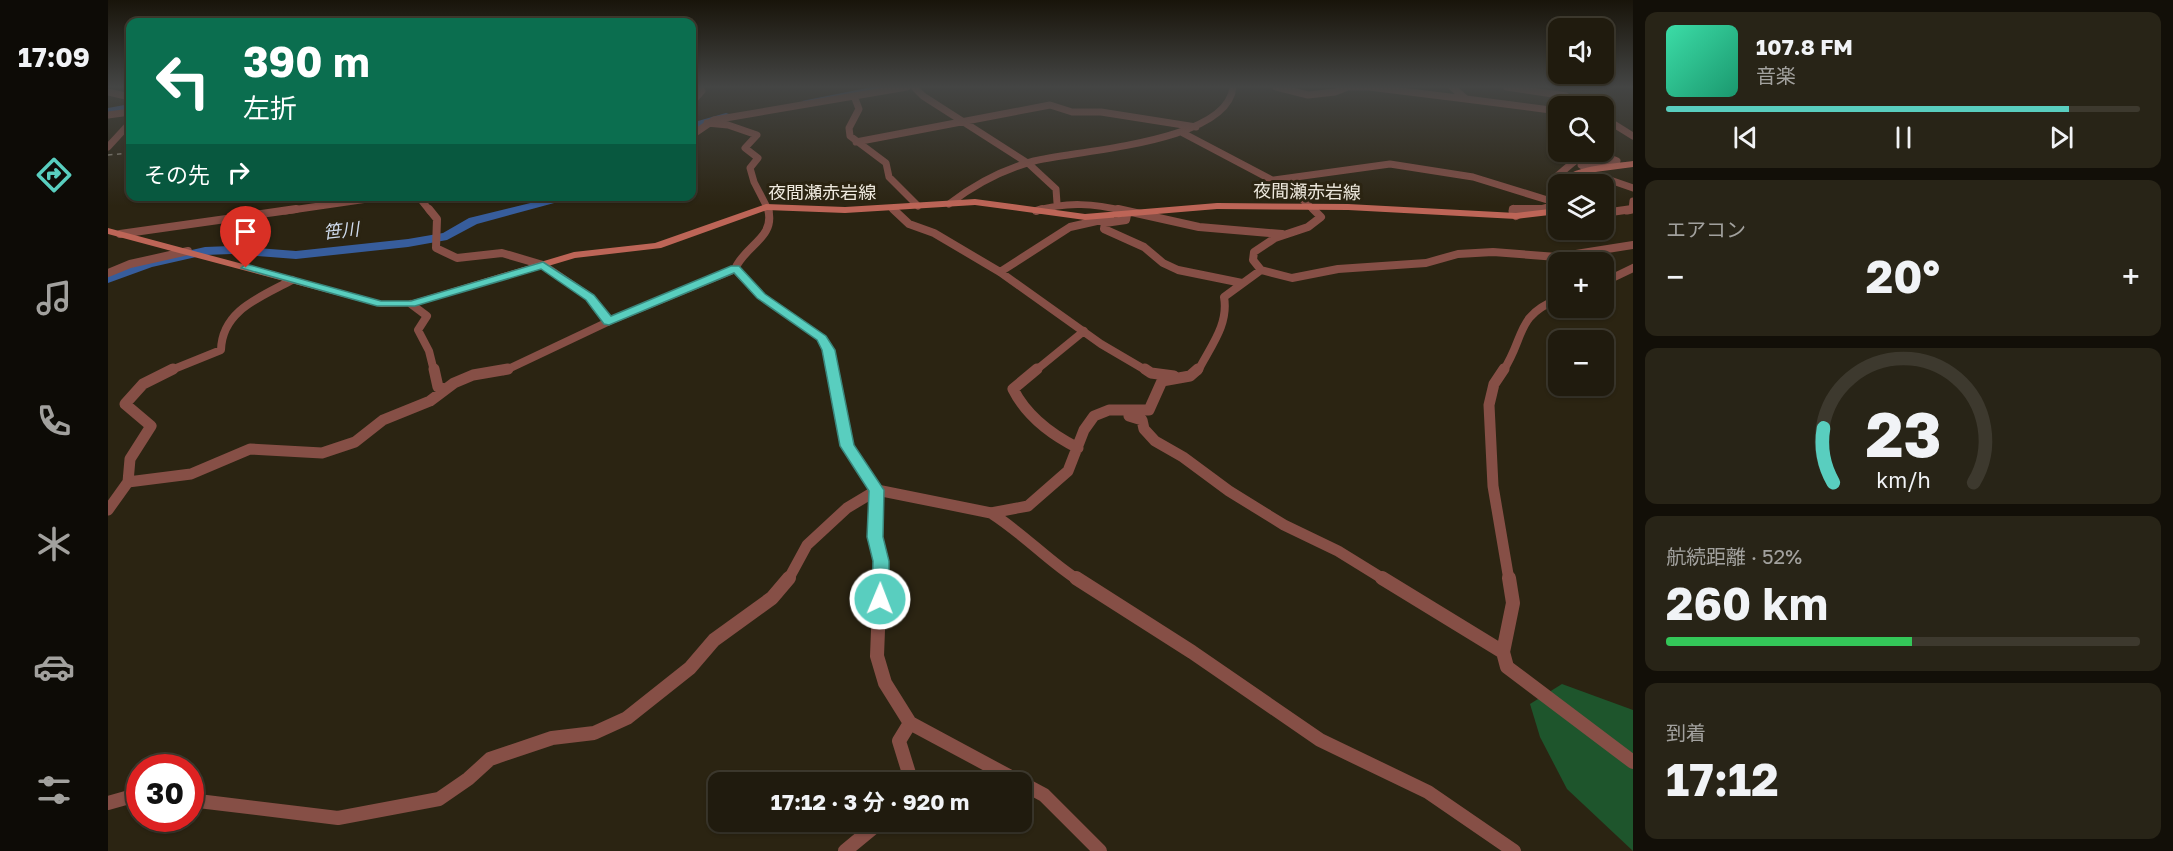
<!DOCTYPE html>
<html lang="ja">
<head>
<meta charset="utf-8">
<style>
	:root { --surface:#201b0e; --page:#282417; --text:#f1f3f6; --muted:#a2a19e; --line:#3d392e; --accent:#59cebf }
	body { margin:0; font-family:"Golos Text","Noto Sans JP",sans-serif; background:var(--page); color:var(--text); height:100vh; display:flex; flex-direction:column; font-size:22px; white-space:nowrap }
	* { box-sizing:border-box; margin:0 }
	p { font-size:20px; color:var(--muted) }
	.icon { flex:none; width:33px; height:33px; fill:none; stroke:currentColor; stroke-width:2; stroke-linecap:round; stroke-linejoin:round }
	.map { position:relative; flex:1; overflow:hidden }
	.side { display:flex; flex-direction:column; gap:12px; padding:12px; background:#120f08; width:540px }
	.side>* { flex:none }
	.top-card { position:absolute; left:18px; top:18px; width:570px; height:183px; border-radius:12px; box-shadow:0 2px 4px #0004,0 0 0 2px var(--line); background:#0b6e4f; color:#fff; overflow:hidden }
	.buttons { position:absolute; left:1440px; top:18px; display:grid; gap:12px }
	.buttons a { display:grid; place-items:center; width:66px; height:66px; border-radius:12px; background:var(--surface); box-shadow:0 2px 4px #0004,0 0 0 2px var(--line); font-size:30px }
	.speed { position:absolute; left:18px; top:754px; display:flex; gap:12px; font-size:30px; font-weight:700; text-align:center }
	.speed>* { display:grid; place-content:center; width:78px; height:78px; border-radius:50%; background:var(--surface); box-shadow:0 2px 4px #0004,0 0 0 2px var(--line); line-height:1 }
	.speed .limit { border:9px solid #d22; background:#fff; color:#111 }
	.pin { position:absolute; display:grid; place-items:center; width:51px; height:51px; color:#fff; margin:-62px -26px; border-radius:50% 50% 50% 0; rotate:-45deg; box-shadow:0 0 6px #0007 }
	.pin .icon { rotate:45deg }
	.me { position:absolute; width:66px; margin:-33px; rotate:1deg; stroke-linejoin:round; filter:drop-shadow(0 0 4px #0008) }
	.turn { display:flex; align-items:center; gap:21px; height:126px; padding:0 18px; font-size:27px }
	.turn .icon { width:78px; height:78px; stroke-width:2.5 }
	.turn b { display:block; font-size:42px; line-height:51px }
	.then { display:flex; align-items:center; height:57px; padding:0 18px; background:#0003; gap:12px; font-size:22px }
	.big { font-size:45px; font-weight:700; line-height:1.1 }
	.side .widget { flex:1; display:flex; flex-direction:column; justify-content:center; gap:9px; min-width:0; padding:0 21px; border-radius:12px; background:var(--page) }
	.side .dial { align-items:center; gap:0 }
	.dial svg { height:156px; overflow:visible; fill:none; stroke:var(--line); stroke-width:7; stroke-linecap:round; text-anchor:middle }
	.dial text { fill:var(--text); stroke:none }
	.song { display:flex; align-items:center; gap:18px }
	.cover { width:72px; height:72px; border-radius:9px; background:linear-gradient(135deg,hsl(160 70% 55%),hsl(160 70% 35%)) }
	.played { height:6px; border-radius:3px; background:linear-gradient(90deg,var(--accent) 85%,var(--line) 85%) }
	.keys { display:flex; justify-content:space-around; direction:ltr }
	.heat { display:flex; justify-content:space-between; align-items:center; font-size:33px; direction:ltr }
	.charge { height:9px; border-radius:4px; background:linear-gradient(90deg,#34c759 52%,var(--line) 0) }
	.trip { position:absolute; left:600px; top:772px; width:324px; height:60px; border-radius:12px; background:var(--surface); box-shadow:0 2px 4px #0004,0 0 0 2px var(--line); font-weight:700; line-height:60px; text-align:center }
	main { display:flex; flex:1; min-height:0 }
	.dock { display:flex; flex-direction:column; width:108px; justify-content:space-around; align-items:center; background:#0d0b06; color:var(--muted) }
	.dock .icon { width:42px; height:42px }
	.dock .selected { color:var(--accent) }
	.dock b { font-size:27px; color:var(--text) }
	.map>svg:first-child { display:block }
	.green { fill:#1e552c }
	.lines { fill:none; stroke-linecap:round; stroke-linejoin:round }
	.river { fill:#375d9c; fill-rule:evenodd }
	.minor-far3 { stroke:#864f46; stroke-width:7 }
	.minor-far2 { stroke:#864f46; stroke-width:8 }
	.minor-far1 { stroke:#864f46; stroke-width:11 }
	.minor { stroke:#864f46; stroke-width:14 }
	.secondary { fill:#bd6557; fill-rule:evenodd }
	.rail { stroke:#8d8779; stroke-width:1.5; stroke-dasharray:4.5 4.5; stroke-linecap:butt }
	.route { fill:#59cebf; stroke:#3a867c; stroke-width:1.5 }
	.labels { text-anchor:middle; dominant-baseline:central; stroke-width:6; stroke-linejoin:round; paint-order:stroke }
	.far-street-label { font-size:18px; fill:#efeadf; stroke:#2b2412 }
	.far-water-label { font-size:18px; font-style:italic; fill:#cfdbed; stroke:#2b2412 }
</style>
</head>
<body>
<main>
<nav class="dock">
<b>17:09</b>
<svg class="icon selected" aria-label="directions" viewBox="0 0 24 24"><path d="M12 3l9 9-9 9-9-9zM9 14v-3h6M13 9l2 2-2 2"/></svg>
<svg class="icon" aria-label="music" viewBox="0 0 24 24"><path d="M9 18V5l10-2v13"/><circle cx="6" cy="18" r="3"/><circle cx="16" cy="16" r="3"/></svg>
<svg class="icon" aria-label="phone" viewBox="0 0 24 24"><path d="M5 4h4l2 5-3 2q2 4 5 5l2-3 5 2v4C11 20 4 13 5 4z"/></svg>
<svg class="icon" aria-label="climate" viewBox="0 0 24 24"><path d="M12 3v18M4 7l16 10M4 17L20 7"/></svg>
<svg class="icon" aria-label="car" viewBox="0 0 24 24"><path d="M5 17H2v-5l4-1 3-4h7l3 4 3 1v5h-3M9 17h6M6 11h13"/><circle cx="7" cy="17" r="2"/><circle cx="17" cy="17" r="2"/></svg>
<svg class="icon" aria-label="filters" viewBox="0 0 24 24"><path d="M4 7h16M4 17h16"/><circle cx="9" cy="7" r="2"/><circle cx="15" cy="17" r="2"/></svg>
</nav>
<div class="map">
<svg width="1525" height="851" viewBox="0 0 1525 851">
	<rect width="100%" height="100%" fill="#2b2412"/>
	<path class="green" d="M1454,684L1525,710V851L1459,789L1432,737L1422,704Z"/>
	<g class="lines">
		<path class="river" d="M764,87H782L699,104L694,101Z
			M22,104V110L0,114V108Z
			M618,113L621,114V118L596,125L584,134V126L590,121Z
			M451,196H472L369,224L339,240L300,247L188,259L123,254L97,255L44,267L0,283V274L35,261L97,247L123,246L188,251L300,239L335,233L361,218Z"/>
		<path class="minor-far3" d="M806,87L815,96L921,164L948,189L949,203
			M1168,87L1200,95L1227,92L1240,87H1261L1358,99L1344,87
			M1398,87L1458,96L1459,106
			M0,92L22,97
			M746,96L751,109L741,128L742,136L778,163L781,177L810,206
			M1358,99L1450,111
			M584,102L594,91L592,87
			M0,115L22,112
			M1496,118L1525,136
			M599,123L620,125L649,135L637,148L650,158L642,168L646,182L661,211
			M1073,132L1185,191L1207,211
			M584,135L606,120L799,87
			M748,142L942,105L964,112H993L1088,127
			M0,147L22,123
			M1476,171L1525,188
			M1166,180L1282,164L1365,177L1446,202
			M310,196L322,211
			M841,204C867,184 893,170 926,161C970,150 1120,143 1125,87
			M785,209L787,211
			M177,211L280,196
			M929,211C959,201 987,204 1017,211
			M1404,211L1429,210L1444,206L1449,198L1448,177C1472,157 1477,147 1509,161L1473,165L1481,170
			M1519,211L1524,210L1525,201"/>
		<path class="minor-far2" d="M321,209L329,219L328,248L349,258L394,253L435,265L482,297L501,321
			M785,209L801,224L826,233L892,272L993,344L1039,371
			M1010,209L1091,227L1174,234
			M1205,209L1213,217L1200,227L1167,238L1146,252L1145,260L1153,270L1184,278L1230,269L1318,263L1350,254L1385,252L1449,257L1525,245
			M1405,209L1408,216
			M1406,209H1433
			M928,211L934,209
			M1496,213L1524,209
			M1019,215L1018,220L997,223L996,229L1036,247L1055,263L1070,270L1134,283
			M12,234L188,209
			M627,269L653,296L714,338L721,350L725,371
			M892,272L962,227L1002,218
			M0,273L22,264L80,251
			M1496,282L1525,268
			M303,304L319,316L310,330L321,351L326,371
			M61,371L113,350C114,310 153,297 184,280
			M396,371L506,319L627,269C637,245 668,238 660,209
			M927,371L976,331
			M1090,371C1102,347 1121,325 1116,297L1153,270
			M1395,371C1417,338 1407,316 1450,299"/>
		<path class="minor-far1" d="M326,369L330,387L337,389
			M725,369L740,446L769,490L767,537L773,561L772,580
			M929,369L905,389C918,415 944,435 970,448
			M1037,369L1043,373L1066,376
			M1396,369L1386,384L1381,405L1385,486L1401,580
			M1021,416L1034,420L1036,429L1047,441L1075,457L1121,491L1176,525L1230,551L1277,580
			M20,482L83,474L142,449L214,453L247,442L275,420L322,401L346,383L365,375L400,369
			M20,482L22,459L43,426L17,404L35,384L65,369
			M0,510L20,482
			M883,513C916,534 939,560 970,580
			M680,580L699,545L739,508L769,490L883,513L920,506L960,471L976,430L986,416L1001,410H1041L1054,381L1082,376L1090,369"/>
		<path class="minor" d="M772,578L769,656L777,683L802,723L936,795L992,851
			M968,578L1084,652L1212,740L1320,792L1406,851
			M1274,578L1395,652
			M1401,578L1405,603L1395,652L1399,667L1525,762
			M802,723L791,741L804,783
			M82,800L230,818L331,799L360,779L382,759L444,738L486,733L519,718L582,668L606,640L664,598L681,578
			M0,803L32,794
			M737,851L772,822"/>
		<path class="secondary" d="M1525,161V167L1472,174L1463,180L1462,184H1453C1457,165 1508,164 1525,161Z
			M867,199L977,214L1109,203L1240,204L1408,213L1450,208V214L1408,219L1240,210L1109,209L977,220L867,205L737,213L659,210L553,248L467,258L307,306L273,307L0,234V228L273,301H302L466,252L547,243L658,204L737,207Z"/>
		<path class="rail" d="M0,155L22,153"/>
	</g>
	<linearGradient id="sky" x2="0" y2="1"><stop stop-color="#18140a"/><stop offset="0.42" stop-color="#444544"/><stop offset="1" stop-color="#444544" stop-opacity="0"/></linearGradient>
	<rect width="1525" height="206" fill="url(#sky)"/>
	<path class="route" d="M435,262L486,295L503,316L623,266H631L657,294L718,336L727,350L746,445L776,490L775,537L781,561V599L778,604H767L764,599L765,561L759,537L761,491L732,446L714,350L709,340L649,298L626,273L501,325L496,324L478,300L433,269L307,306H269L133,268L138,264L273,301H303Z"/>
	<g class="labels">
		<g class="far-street-label">
			<text transform="translate(1199 191) rotate(1)">夜間瀬赤岩線</text>
			<text x="714" y="192">夜間瀬赤岩線</text>
		</g>
		<g class="far-water-label">
			<text transform="translate(233 230) rotate(-6)">笹川</text>
		</g>
	</g>
</svg>
<div class="buttons">
<a><svg class="icon" aria-label="sound" viewBox="0 0 24 24"><path d="M4 9h4l5-4v14l-5-4H4zM17 9q2 3 0 6"/></svg></a>
<a><svg class="icon" aria-label="search" viewBox="0 0 24 24"><circle cx="10" cy="10" r="6"/><path d="M15 15l6 6"/></svg></a>
<a><svg class="icon" aria-label="layers" viewBox="0 0 24 24"><path d="M12 4l9 5-9 5-9-5zM3 14l9 5 9-5"/></svg></a>
<a>+</a>
<a>−</a>
</div>
<div class="speed"><div class="limit">30</div></div>
<div class="pin" style="left:138px;top:268px;background:#d93025"><svg class="icon" aria-label="arrive" viewBox="0 0 24 24"><path d="M6 21V4h12l-3 4 3 4H6"/></svg></div>
<svg class="me" style="left:772px;top:599px" viewBox="-20 -20 40 40"><circle r="17" fill="#59cebf" stroke="#fff" stroke-width="3"/><path d="M0-11L8 9 0 5-8 9z" fill="#fff"/></svg>
<div class="trip">17:12 · 3 分 · 920 m</div>
<div class="top-card">
<div class="turn"><svg class="icon" aria-label="left" viewBox="0 0 24 24"><path d="M17 20v-9H6M10 6l-5 5 5 5"/></svg><div><b>390 m</b>左折</div></div>
<div class="then">その先<svg class="icon" aria-label="right" viewBox="0 0 24 24"><path d="M7 20v-9h11M14 6l5 5-5 5"/></svg></div>
</div>
</div>
<section class="side">
<div class="widget">
<div class="song"><i class="cover"></i><div><b>107.8 FM</b><p>音楽</p></div></div>
<div class="played"></div>
<div class="keys"><svg class="icon" aria-label="previous" viewBox="0 0 24 24"><path d="M18 5L8 12l10 7zM5 5v14"/></svg><svg class="icon" aria-label="pause" viewBox="0 0 24 24"><path d="M8 5v14M16 5v14"/></svg><svg class="icon" aria-label="next" viewBox="0 0 24 24"><path d="M6 5l10 7-10 7zM19 5v14"/></svg></div>
</div>
<div class="widget"><p>エアコン</p>
<div class="heat"><a>−</a><b class="big">20°</b><a>+</a></div>
</div>
<div class="widget dial"><svg viewBox="0 0 100 80">
<path d="M14 69A42 42 0 1 1 86 69"/>
<path d="M14 69A42 42 0 0 1 9 41" stroke="#59cebf"/>
<text x="50" y="56" font-size="32" font-weight="700">23</text>
<text x="50" y="72" font-size="11">km/h</text>
</svg></div>
<div class="widget"><p>航続距離 · 52%</p><b class="big">260 km</b><div class="charge"></div></div>
<div class="widget"><p>到着</p><b class="big">17:12</b></div>
</section>
</main>
</body>
</html>
